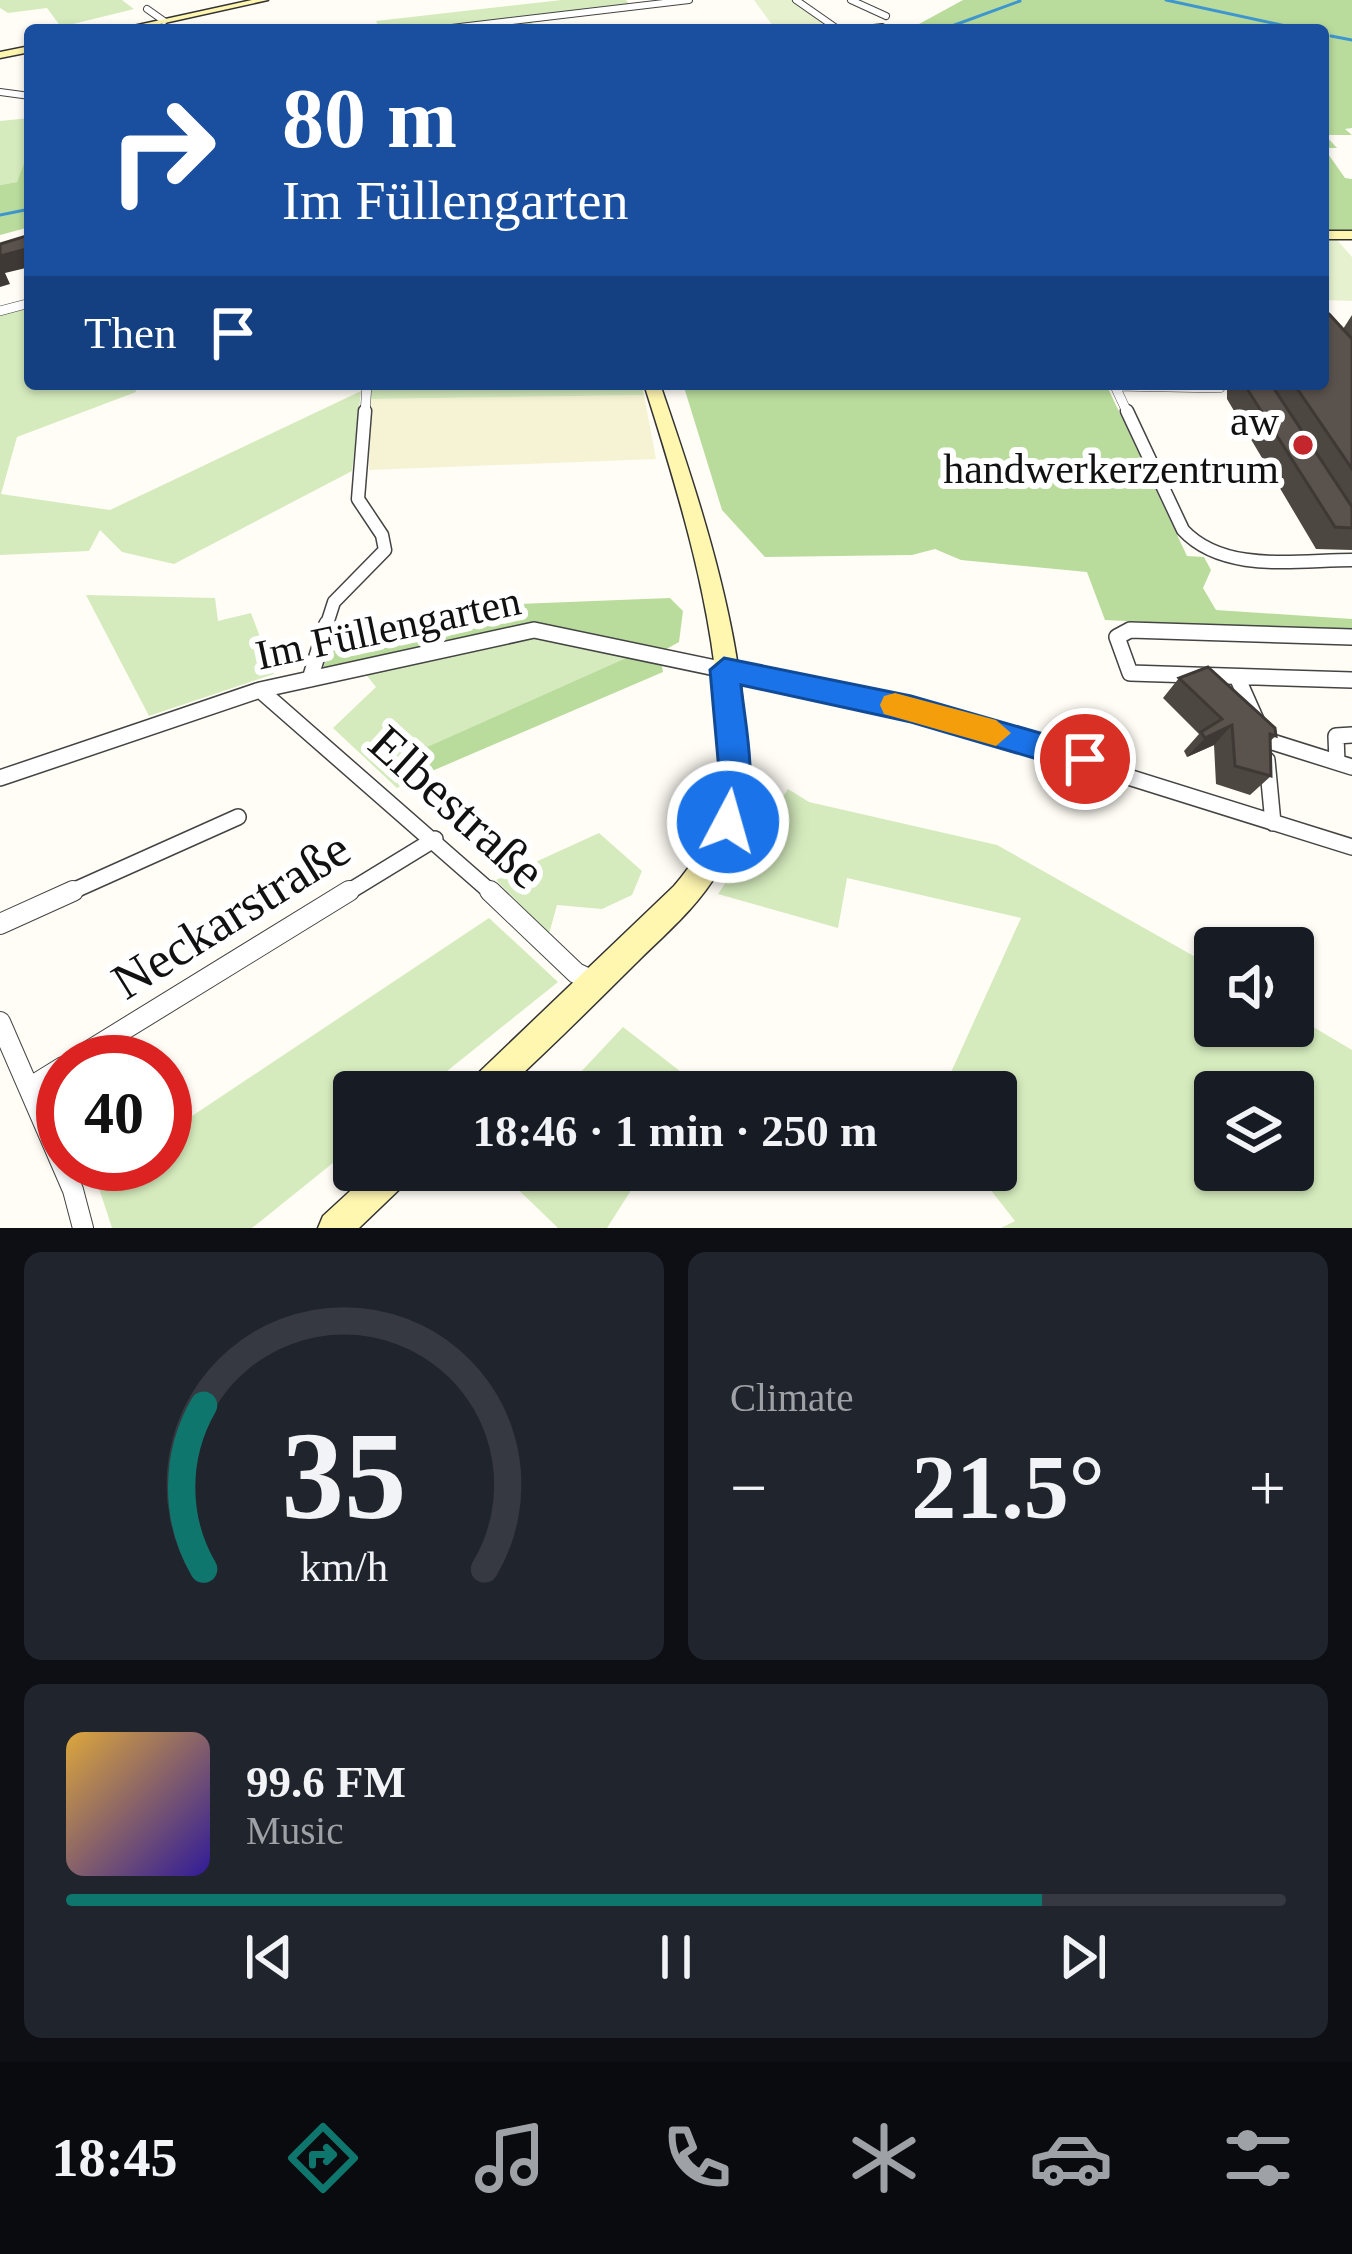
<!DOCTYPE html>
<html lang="en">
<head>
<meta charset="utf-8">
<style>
	:root { --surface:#171b24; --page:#20242c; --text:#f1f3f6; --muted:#9ea1a6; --line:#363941; --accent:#0f766e }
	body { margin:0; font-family:"Times New Roman",serif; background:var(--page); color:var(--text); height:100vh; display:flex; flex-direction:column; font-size:45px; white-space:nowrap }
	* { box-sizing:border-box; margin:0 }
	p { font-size:39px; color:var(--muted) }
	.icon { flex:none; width:66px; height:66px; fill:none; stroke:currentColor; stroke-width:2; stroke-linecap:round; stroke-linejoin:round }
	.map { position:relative; height:1228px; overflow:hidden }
	.drawer { display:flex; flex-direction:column; gap:24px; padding:24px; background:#0d0f14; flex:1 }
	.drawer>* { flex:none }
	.banner { position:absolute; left:24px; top:24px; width:1305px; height:366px; border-radius:12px; box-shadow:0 3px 9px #0004; background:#1a4fa0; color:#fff; overflow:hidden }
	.controls { position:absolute; left:1194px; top:927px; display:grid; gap:24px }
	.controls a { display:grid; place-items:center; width:120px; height:120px; border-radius:12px; background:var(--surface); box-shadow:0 3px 9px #0004; font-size:60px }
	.speed { position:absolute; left:36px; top:1035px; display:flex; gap:24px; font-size:60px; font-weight:700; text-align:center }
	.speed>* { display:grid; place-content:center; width:156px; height:156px; border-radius:50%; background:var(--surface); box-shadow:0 3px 9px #0004; line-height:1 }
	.speed .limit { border:18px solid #d22; background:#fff; color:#111 }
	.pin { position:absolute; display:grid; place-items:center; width:102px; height:102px; color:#fff; margin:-51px; border:6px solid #fff; border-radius:50%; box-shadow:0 3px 12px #0007 }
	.me { position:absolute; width:132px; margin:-66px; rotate:6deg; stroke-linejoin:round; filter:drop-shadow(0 0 9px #0008) }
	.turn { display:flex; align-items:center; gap:42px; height:252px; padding:0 60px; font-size:54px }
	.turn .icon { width:156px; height:156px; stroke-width:2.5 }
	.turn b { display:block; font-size:84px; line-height:102px }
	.then { display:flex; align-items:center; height:114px; padding:0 60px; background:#0003; gap:24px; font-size:45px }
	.big { font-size:90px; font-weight:600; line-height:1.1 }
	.drawer .widget { flex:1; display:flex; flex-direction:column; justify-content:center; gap:18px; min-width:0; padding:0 42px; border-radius:18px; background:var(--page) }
	.drawer .dial { align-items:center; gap:0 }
	.dial svg { height:312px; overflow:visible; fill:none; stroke:var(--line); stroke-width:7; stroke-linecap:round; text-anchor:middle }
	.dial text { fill:var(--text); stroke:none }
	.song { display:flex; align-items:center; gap:36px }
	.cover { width:144px; height:144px; border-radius:18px; background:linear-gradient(135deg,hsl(40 70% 55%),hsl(250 70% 35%)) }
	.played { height:12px; border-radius:6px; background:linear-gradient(90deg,var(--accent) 80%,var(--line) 80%) }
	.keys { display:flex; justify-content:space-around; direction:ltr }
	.heat { display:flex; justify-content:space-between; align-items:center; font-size:66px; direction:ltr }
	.drawer .tiles { flex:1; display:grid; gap:24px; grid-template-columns:1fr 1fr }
	.widget:last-child { grid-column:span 2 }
	.trip { position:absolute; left:333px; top:1071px; width:684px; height:120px; border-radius:12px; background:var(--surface); box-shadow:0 3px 9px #0004; font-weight:600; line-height:120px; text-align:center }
	.tabs { display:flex; height:192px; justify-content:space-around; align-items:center; background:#090b0e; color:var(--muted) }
	.tabs .icon { width:84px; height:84px }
	.tabs .selected { color:var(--accent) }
	.tabs b { font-size:54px; color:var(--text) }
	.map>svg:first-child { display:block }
	.farmland { fill:#f6f3d4 }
	.green { fill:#d5ebbd; fill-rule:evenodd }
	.forest { fill:#b9dc9c }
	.pitch { fill:#e6f2cf }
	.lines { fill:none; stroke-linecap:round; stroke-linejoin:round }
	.stream { stroke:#3f96cf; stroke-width:3 }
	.street-far4-casing { stroke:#444; stroke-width:8 }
	.street-far3-casing { stroke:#444; stroke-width:10 }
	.street-far2-casing { stroke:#444; stroke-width:15 }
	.street-far1-casing { stroke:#444; stroke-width:18 }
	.street-casing { stroke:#444; stroke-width:22 }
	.secondary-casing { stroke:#333; stroke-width:3 }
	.street-far4 { stroke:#fff; stroke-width:6 }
	.street-far3 { stroke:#fff; stroke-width:9 }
	.street-far2 { stroke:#fff; stroke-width:12 }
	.street-far1 { stroke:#fff; stroke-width:15 }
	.street { stroke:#fff; stroke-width:20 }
	.secondary { fill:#fff6b0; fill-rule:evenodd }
	.wall { fill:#4d4742 }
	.shaded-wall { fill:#3f3936 }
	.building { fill:#5a524d; stroke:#3f3936; stroke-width:3 }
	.route { fill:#1a73e8; stroke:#114b97; stroke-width:3 }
	.slow { fill:#f59e0b }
	.poi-dot { fill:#c4262e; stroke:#fff; stroke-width:4.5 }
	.labels { text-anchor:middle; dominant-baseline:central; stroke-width:12; stroke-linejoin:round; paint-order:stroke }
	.poi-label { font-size:42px; fill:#111; stroke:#fff; text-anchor:end }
	.street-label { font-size:42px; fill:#111; stroke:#fff }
	.near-street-label { font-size:51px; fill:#111; stroke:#fff }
</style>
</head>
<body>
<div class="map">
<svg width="1352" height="1228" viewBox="0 0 1352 1228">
	<rect width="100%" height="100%" fill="#fffdf5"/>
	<path class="farmland" d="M644,395L656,459L369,470L370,399Z"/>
	<path class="green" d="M0,0H122L134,9L61,27L47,8L8,13L0,8Z
		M562,0H626L631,6L529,19L537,30H443L466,25L380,30L376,21Z
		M30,118V146L17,182L0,185V121Z
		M30,306V384H134L136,392L17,437L1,494L110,510L361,391L352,471L174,564L122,552L100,530L89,551L0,555V314Z
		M372,384H641L644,395L370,399Z
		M86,595L215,598L218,621L251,613L274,674L149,716Z
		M533,636L628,657L417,752L425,774L397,788L333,728L376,687L364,672Z
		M788,789L809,802L997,845L1215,968V1026H1293V1015L1352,1050V1228H1001L1015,1221L975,1170H996V1092H942L1021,918L847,878L838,928L718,894ZM1215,1092H1293V1170H1215Z
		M599,833L642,871L632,895L602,909L557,905L549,934L496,880Z
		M489,918L558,982L421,1092H354V1146L252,1228H112L96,1179L119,1164H165V1134Z
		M623,1027L698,1085L693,1092H562Z
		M498,1170H644L607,1228H558Z"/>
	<path class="forest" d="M963,0H1352V128L1345,129L1352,135H1325L1337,148H1324L1345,178L1352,179V231H1323V30H908Z
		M30,146V227L0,235V185L17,182Z
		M683,384H1106L1187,556L1204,557L1211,570L1203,588L1216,610L1352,619V632L1105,620L1087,572L961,560L935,549L912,555L765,557L722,510Z
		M670,598L683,611L679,642L661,652L538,624L323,671L325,661L332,659L325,658L326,649L352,624L353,641L518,604Z
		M628,657L662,666L663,672L425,774L416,752Z"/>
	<path class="pitch" d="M754,0H793L826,23L813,25L818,30H776Z
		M1323,240H1337L1352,257V301L1323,300Z"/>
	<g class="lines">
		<path class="stream" d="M1166,0L1304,30
			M941,30L1020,1
			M1331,36L1352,40
			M0,215L30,209"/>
		<g class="street-far4-casing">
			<path id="street-far4" d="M796,0L839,30
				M851,0L886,16
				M147,9L164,21
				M435,30L689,0
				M856,30L882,27
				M0,92L30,96"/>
		</g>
		<g class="street-far3-casing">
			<path id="street-far3" d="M0,311L30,303
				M1114,384L1128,414
				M1115,386L1220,388
				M365,414L367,384"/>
		</g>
		<g class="street-far2-casing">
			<path id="street-far2" d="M1127,411L1183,530C1224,574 1298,560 1352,560
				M326,627L334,602L385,550L382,535L358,499L365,411"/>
		</g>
		<g class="street-far1-casing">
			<path id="street-far1" d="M1352,637L1130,630L1117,637L1130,673L1352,680
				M1237,677L1257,722
				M310,679L327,624
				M260,690L493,894
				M1266,740L1352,767
				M1267,760L1273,823
				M1337,762L1336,736L1352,735
				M0,778L260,690L534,630L911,709L1352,847
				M66,894L238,817
				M345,894L435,839"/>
		</g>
		<g class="street-casing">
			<path id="street" d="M490,891L576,973L593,981
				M0,924L73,891
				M0,1022L73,1190L83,1228
				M71,1062L349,891
				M29,1088L63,1067"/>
		</g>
		<g class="secondary-casing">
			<path id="secondary" d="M252,0H268L133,30H115Z
				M30,46V52L0,58V52Z
				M1323,231H1352V239H1323Z
				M644,384H660C702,508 788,748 719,870C698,907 664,935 634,965C591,1008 548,1050 503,1092H466L470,1081L674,886C693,864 706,843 714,815C722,787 721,753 720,724C714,608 679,494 644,384Z
				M373,1170H413L408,1181L359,1228H318L323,1216Z"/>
		</g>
		<use href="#street-far4" class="street-far4"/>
		<use href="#street-far3" class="street-far3"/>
		<use href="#street-far2" class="street-far2"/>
		<use href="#street-far1" class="street-far1"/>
		<use href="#street" class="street"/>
		<use href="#secondary" class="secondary"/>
	</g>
	<path class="wall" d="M1352,315V550L1316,549L1227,399V384H1323L1343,329Z
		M1179,678L1276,736L1270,741L1271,776L1250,795L1216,784L1214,745L1187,757L1184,751L1199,734L1163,698Z"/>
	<path class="shaded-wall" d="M30,248V267L5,273L10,284L0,287V256Z
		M1232,725L1214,745L1187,757L1205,738Z"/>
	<path class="building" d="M26,236L30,248L0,256V244Z
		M1323,313L1329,314L1352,339V469L1294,384H1323Z
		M1244,384H1271L1352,507V528L1335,527Z
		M1208,667L1275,728L1276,736L1270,734L1271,776L1235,766L1232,725L1205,738L1201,732L1222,719L1179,678Z"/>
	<path class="route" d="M724,658L911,696L1085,746L1096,750L1101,759L1096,769L1085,773L911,722L741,685C746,733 760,786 739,833L728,837L716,833L711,822L720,782L710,670Z"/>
	<path class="slow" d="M895,693L996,720L1011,733L996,746L884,714L880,705L884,696Z"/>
	<circle class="poi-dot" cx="1303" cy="445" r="12"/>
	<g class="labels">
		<g class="poi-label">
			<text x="1279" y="421">aw<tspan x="1279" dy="48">handwerkerzentrum</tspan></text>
		</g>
		<g class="street-label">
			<text transform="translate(388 628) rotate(-12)">Im Füllengarten</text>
		</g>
		<g class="near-street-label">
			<text transform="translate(457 807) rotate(42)">Elbestraße</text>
			<text transform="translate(231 915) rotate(-32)">Neckarstraße</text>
		</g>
	</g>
</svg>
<div class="controls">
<a><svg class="icon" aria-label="sound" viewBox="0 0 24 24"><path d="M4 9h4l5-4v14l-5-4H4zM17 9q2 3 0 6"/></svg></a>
<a><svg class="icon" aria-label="layers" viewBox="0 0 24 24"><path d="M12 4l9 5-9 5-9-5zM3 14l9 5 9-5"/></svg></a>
</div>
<div class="speed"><div class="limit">40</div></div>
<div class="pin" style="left:1085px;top:759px;background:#d93025"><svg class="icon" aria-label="arrive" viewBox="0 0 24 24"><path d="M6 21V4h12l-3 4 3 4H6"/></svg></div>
<svg class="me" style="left:728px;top:822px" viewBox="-20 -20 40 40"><circle r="17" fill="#1a73e8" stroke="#fff" stroke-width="3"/><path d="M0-11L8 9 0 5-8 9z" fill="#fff"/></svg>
<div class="trip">18:46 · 1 min · 250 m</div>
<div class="banner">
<div class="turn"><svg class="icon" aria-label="right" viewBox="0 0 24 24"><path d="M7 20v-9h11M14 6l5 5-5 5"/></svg><div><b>80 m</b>Im Füllengarten</div></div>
<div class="then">Then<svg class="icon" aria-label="arrive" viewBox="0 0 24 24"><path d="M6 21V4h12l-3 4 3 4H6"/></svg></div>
</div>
</div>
<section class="drawer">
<div class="tiles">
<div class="widget dial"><svg viewBox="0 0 100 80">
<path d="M14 69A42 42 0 1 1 86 69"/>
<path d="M14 69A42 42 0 0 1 14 27" stroke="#0f766e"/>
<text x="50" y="56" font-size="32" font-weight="700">35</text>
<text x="50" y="72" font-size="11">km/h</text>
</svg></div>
<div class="widget"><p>Climate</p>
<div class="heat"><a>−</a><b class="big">21.5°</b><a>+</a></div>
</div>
<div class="widget">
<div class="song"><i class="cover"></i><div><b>99.6 FM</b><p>Music</p></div></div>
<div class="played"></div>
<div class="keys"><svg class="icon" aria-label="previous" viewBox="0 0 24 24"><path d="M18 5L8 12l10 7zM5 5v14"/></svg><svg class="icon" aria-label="pause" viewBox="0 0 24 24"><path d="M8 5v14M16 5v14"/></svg><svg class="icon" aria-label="next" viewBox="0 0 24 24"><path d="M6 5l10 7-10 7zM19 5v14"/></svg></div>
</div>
</div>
</section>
<nav class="tabs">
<b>18:45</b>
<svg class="icon selected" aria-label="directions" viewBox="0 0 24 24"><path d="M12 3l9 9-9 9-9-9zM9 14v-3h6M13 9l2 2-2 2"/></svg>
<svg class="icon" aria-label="music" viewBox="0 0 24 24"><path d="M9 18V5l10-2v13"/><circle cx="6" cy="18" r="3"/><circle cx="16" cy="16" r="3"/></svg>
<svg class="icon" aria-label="phone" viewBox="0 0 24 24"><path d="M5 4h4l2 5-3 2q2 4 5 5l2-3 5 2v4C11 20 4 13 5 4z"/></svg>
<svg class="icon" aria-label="climate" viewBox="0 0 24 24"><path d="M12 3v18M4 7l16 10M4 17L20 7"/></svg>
<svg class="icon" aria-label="car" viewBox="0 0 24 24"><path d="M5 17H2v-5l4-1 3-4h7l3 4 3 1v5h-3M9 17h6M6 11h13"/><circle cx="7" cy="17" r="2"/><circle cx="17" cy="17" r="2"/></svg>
<svg class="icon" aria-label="filters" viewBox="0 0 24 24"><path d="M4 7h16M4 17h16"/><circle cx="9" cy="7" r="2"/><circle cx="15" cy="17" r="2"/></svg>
</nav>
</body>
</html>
